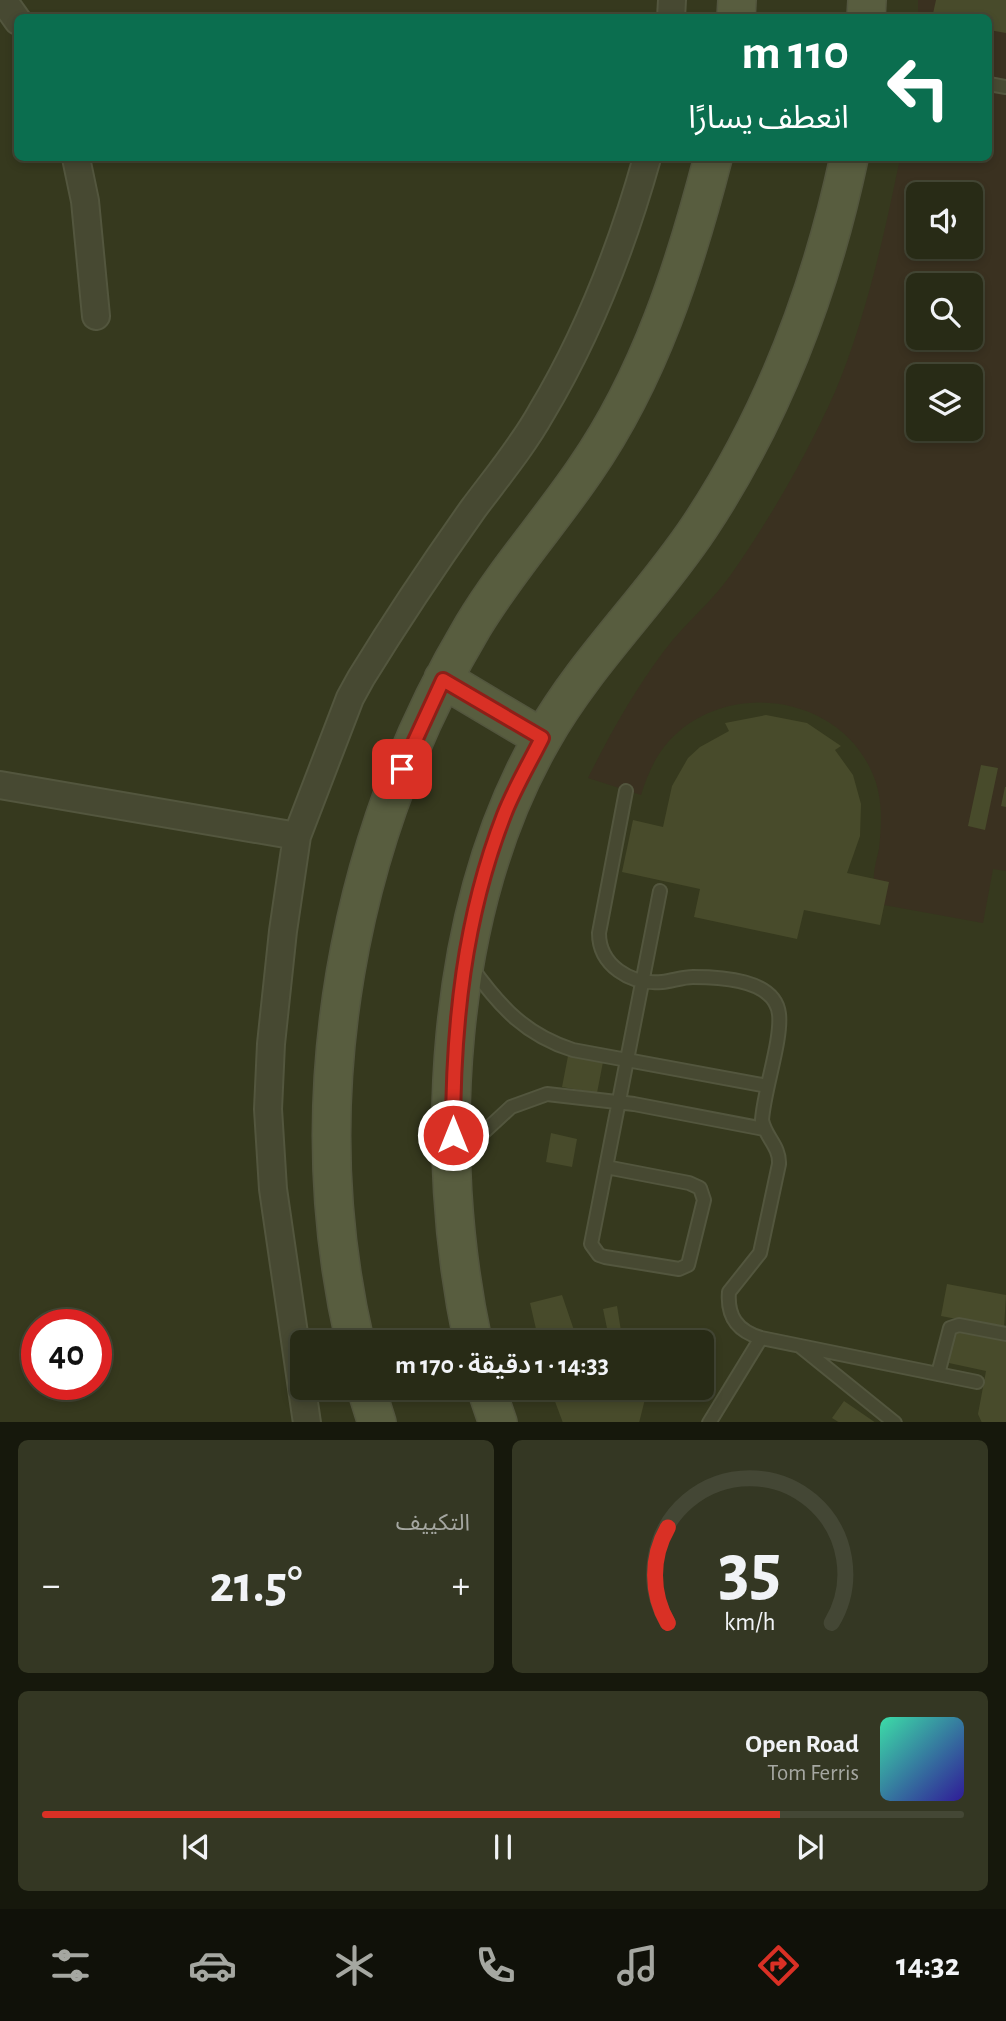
<!DOCTYPE html>
<html lang="ar">
<head>
<meta charset="utf-8">
<style>
	:root { --surface:#282b16; --page:#343723; --text:#f1f3f6; --muted:#a5a7a1; --line:#444735; --accent:#d93025 }
	body { margin:0; font-family:"Alegreya Sans","Noto Sans Arabic",sans-serif; background:var(--page); color:var(--text); direction:rtl; height:100vh; display:flex; flex-direction:column; font-size:26px; white-space:nowrap }
	* { box-sizing:border-box; margin:0 }
	p { font-size:23px; color:var(--muted) }
	.icon { flex:none; width:38px; height:38px; fill:none; stroke:currentColor; stroke-width:2; stroke-linecap:round; stroke-linejoin:round }
	.map { position:relative; height:1422px; overflow:hidden; direction:ltr }
	.details { display:flex; flex-direction:column; gap:18px; padding:18px; background:#16180c; flex:1 }
	.details>* { flex:none }
	.hud { position:absolute; left:14px; top:14px; width:978px; height:147px; border-radius:10px; box-shadow:0 4px 10px #0003,0 0 0 2px var(--line); direction:rtl; background:#0b6e4f; color:#fff; overflow:hidden }
	.fabs { position:absolute; left:906px; top:182px; display:grid; gap:14px }
	.fabs a { display:grid; place-items:center; width:77px; height:77px; border-radius:10px; background:var(--surface); box-shadow:0 4px 10px #0003,0 0 0 2px var(--line); font-size:35px }
	.speed { position:absolute; left:21px; top:1309px; display:flex; gap:14px; font-size:35px; font-weight:700; text-align:center }
	.speed>* { display:grid; place-content:center; width:91px; height:91px; border-radius:50%; background:var(--surface); box-shadow:0 4px 10px #0003,0 0 0 2px var(--line); line-height:1 }
	.speed .limit { border:10px solid #d22; background:#fff; color:#111 }
	.pin { position:absolute; display:grid; place-items:center; width:60px; height:60px; color:#fff; margin:-30px; border-radius:14px; box-shadow:0 4px 10px #0006 }
	.me { position:absolute; width:77px; margin:-38px; rotate:0deg; stroke-linejoin:round; filter:drop-shadow(0 0 5px #0008) }
	.turn { display:flex; align-items:center; gap:24px; height:147px; padding:0 28px; font-size:32px }
	.turn .icon { width:91px; height:91px; stroke-width:2.5 }
	.turn b { display:block; font-size:49px; line-height:60px }
	.big { font-size:52px; font-weight:600; line-height:1.1 }
	.details .tile { flex:1; display:flex; flex-direction:column; justify-content:center; gap:10px; min-width:0; padding:0 24px; border-radius:10px; background:var(--page) }
	.details .dial { align-items:center; gap:0 }
	.dial svg { height:182px; overflow:visible; fill:none; stroke:var(--line); stroke-width:7; stroke-linecap:round; text-anchor:middle }
	.dial text { fill:var(--text); stroke:none }
	.song { display:flex; align-items:center; gap:21px }
	.cover { width:84px; height:84px; border-radius:10px; background:linear-gradient(135deg,hsl(160 70% 55%),hsl(250 70% 35%)) }
	.played { height:7px; border-radius:4px; background:linear-gradient(90deg,var(--accent) 80%,var(--line) 80%) }
	.keys { display:flex; justify-content:space-around; direction:ltr }
	.heat { display:flex; justify-content:space-between; align-items:center; font-size:38px; direction:ltr }
	.details .tiles { flex:1; display:grid; gap:18px; grid-template-columns:1fr 1fr }
	.tile:last-child { grid-column:span 2 }
	.trip { position:absolute; left:290px; top:1330px; width:424px; height:70px; border-radius:10px; background:var(--surface); box-shadow:0 4px 10px #0003,0 0 0 2px var(--line); font-weight:600; line-height:70px; text-align:center; direction:rtl }
	.dock { display:flex; height:112px; justify-content:space-around; align-items:center; background:#101109; color:var(--muted) }
	.dock .icon { width:49px; height:49px }
	.dock .current { color:var(--accent) }
	.dock b { font-size:32px; color:var(--text) }
	.map>svg:first-child { display:block }
	.green { fill:#3a3120; fill-rule:evenodd }
	.building { fill:#484b2b }
	.lines { fill:none; stroke-linecap:round; stroke-linejoin:round }
	.lane-casing { stroke:#53563e; stroke-width:16 }
	.street-casing { stroke:#53563e; stroke-width:30 }
	.secondary-casing { stroke:#53563e; stroke-width:40 }
	.lane { stroke:#474932; stroke-width:12 }
	.street { stroke:#474932; stroke-width:26 }
	.secondary { stroke:#585d3f; stroke-width:37 }
	.route-casing { stroke:#8d1f18; stroke-width:18 }
	.route { stroke:#d93025; stroke-width:12 }
</style>
</head>
<body>
<div class="map">
<svg width="1006" height="1423" viewBox="0 0 1006 1423">
	<rect width="100%" height="100%" fill="#36391e"/>
	<path class="green" d="M918,0H1006V871L993,869L983,923L884,905C881,897 876,889 874,880C873,871 877,858 879,849C882,821 883,795 871,770C834,691 718,679 664,747C653,761 646,779 641,795L588,778C610,734 634,691 664,651C684,624 711,603 730,576C770,519 807,455 835,392C865,321 885,233 900,158H989V18L918,17ZM919,194H971V247H919ZM919,285H971V338H919ZM919,376H971V429H919Z"/>
	<path class="building" d="M936,0H1006V33L989,30V18H932Z
		M766,715L807,723L841,746L835,750L853,775L861,804L860,836L847,873L889,882L880,925L804,910L797,939L694,917L700,889L622,872L633,820L663,827L672,786L688,758L700,747L729,731L725,723Z
		M981,765L998,768L985,830L968,826Z
		M1005,787H1006V807L1001,806Z
		M568,1056L603,1062L597,1093L562,1087Z
		M551,1133L577,1139L572,1167L546,1162Z
		M947,1284L1006,1295L1004,1328L941,1316Z
		M562,1295L578,1342H539L530,1303Z
		M617,1306L621,1331L608,1333L603,1309Z
		M955,1330L1006,1340V1423H982L978,1414L986,1371L949,1363Z
		M550,1388H635L647,1391L639,1423H563Z
		M844,1401L876,1423H840L832,1418Z"/>
	<g class="lines">
		<g class="lane-casing">
			<path id="lane" d="M989,84L1006,87
				M626,791L599,933C599,965 630,985 662,982C672,981 683,977 693,977C720,977 775,979 779,1014C782,1040 764,1090 762,1120C765,1137 780,1146 779,1164L760,1253L729,1292C727,1316 737,1331 761,1338L977,1382
				M472,968C501,1008 526,1035 573,1050L767,1086
				M458,1156L511,1107L547,1094L634,1104L764,1129
				M606,1167L689,1183L700,1188L704,1200L688,1265L679,1269L605,1257L599,1255L591,1244L660,891
				M801,1347L895,1423
				M938,1374L950,1328L959,1325L1006,1334
				M709,1423L761,1338"/>
		</g>
		<g class="street-casing">
			<path id="street" d="M3,0L18,21
				M671,18L672,0
				M76,158L85,201L96,316
				M0,785L297,836
				M307,1423L273,1189L268,1109L271,1044L283,931L297,836L350,698L361,678C396,621 434,564 473,509C496,478 522,447 541,413C589,333 622,247 647,158"/>
		</g>
		<g class="secondary-casing">
			<path id="secondary" d="M736,18L737,0
				M866,18L867,0
				M443,679L542,738
				M355,1342C299,1100 346,839 473,626C506,571 549,523 585,470C650,376 685,266 713,158
				M473,1342C432,1152 444,911 542,739C586,661 651,600 700,526C774,414 821,289 849,158
				M366,1388L377,1423
				M486,1388L498,1423"/>
		</g>
		<use href="#lane" class="lane"/>
		<use href="#street" class="street"/>
		<use href="#secondary" class="secondary"/>
	</g>
	<g class="lines">
		<g class="route-casing">
			<path id="route" d="M402,769L443,680L542,738C529,764 514,789 504,815C464,918 453,1025 453,1135"/>
		</g>
		<use href="#route" class="route"/>
	</g>
</svg>
<div class="fabs">
<a><svg class="icon" aria-label="sound" viewBox="0 0 24 24"><path d="M4 9h4l5-4v14l-5-4H4zM17 9q2 3 0 6"/></svg></a>
<a><svg class="icon" aria-label="search" viewBox="0 0 24 24"><circle cx="10" cy="10" r="6"/><path d="M15 15l6 6"/></svg></a>
<a><svg class="icon" aria-label="layers" viewBox="0 0 24 24"><path d="M12 4l9 5-9 5-9-5zM3 14l9 5 9-5"/></svg></a>
</div>
<div class="speed"><div class="limit">40</div></div>
<div class="pin" style="left:402px;top:769px;background:#d93025"><svg class="icon" aria-label="arrive" viewBox="0 0 24 24"><path d="M6 21V4h12l-3 4 3 4H6"/></svg></div>
<svg class="me" style="left:453px;top:1135px" viewBox="-20 -20 40 40"><circle r="17" fill="#d93025" stroke="#fff" stroke-width="3"/><path d="M0-11L8 9 0 5-8 9z" fill="#fff"/></svg>
<div class="trip">14:33 · 1 دقيقة · 170 m</div>
<div class="hud">
<div class="turn"><svg class="icon" aria-label="left" viewBox="0 0 24 24"><path d="M17 20v-9H6M10 6l-5 5 5 5"/></svg><div><b>110 m</b>انعطف يسارًا</div></div>
</div>
</div>
<section class="details">
<div class="tiles">
<div class="tile dial"><svg viewBox="0 0 100 80">
<path d="M14 69A42 42 0 1 1 86 69"/>
<path d="M14 69A42 42 0 0 1 14 27" stroke="#d93025"/>
<text x="50" y="56" font-size="32" font-weight="700">35</text>
<text x="50" y="72" font-size="11">km/h</text>
</svg></div>
<div class="tile"><p>التكييف</p>
<div class="heat"><a>−</a><b class="big">21.5°</b><a>+</a></div>
</div>
<div class="tile">
<div class="song"><i class="cover"></i><div><b>Open Road</b><p>Tom Ferris</p></div></div>
<div class="played"></div>
<div class="keys"><svg class="icon" aria-label="previous" viewBox="0 0 24 24"><path d="M18 5L8 12l10 7zM5 5v14"/></svg><svg class="icon" aria-label="pause" viewBox="0 0 24 24"><path d="M8 5v14M16 5v14"/></svg><svg class="icon" aria-label="next" viewBox="0 0 24 24"><path d="M6 5l10 7-10 7zM19 5v14"/></svg></div>
</div>
</div>
</section>
<nav class="dock">
<b>14:32</b>
<svg class="icon current" aria-label="directions" viewBox="0 0 24 24"><path d="M12 3l9 9-9 9-9-9zM9 14v-3h6M13 9l2 2-2 2"/></svg>
<svg class="icon" aria-label="music" viewBox="0 0 24 24"><path d="M9 18V5l10-2v13"/><circle cx="6" cy="18" r="3"/><circle cx="16" cy="16" r="3"/></svg>
<svg class="icon" aria-label="phone" viewBox="0 0 24 24"><path d="M5 4h4l2 5-3 2q2 4 5 5l2-3 5 2v4C11 20 4 13 5 4z"/></svg>
<svg class="icon" aria-label="climate" viewBox="0 0 24 24"><path d="M12 3v18M4 7l16 10M4 17L20 7"/></svg>
<svg class="icon" aria-label="car" viewBox="0 0 24 24"><path d="M5 17H2v-5l4-1 3-4h7l3 4 3 1v5h-3M9 17h6M6 11h13"/><circle cx="7" cy="17" r="2"/><circle cx="17" cy="17" r="2"/></svg>
<svg class="icon" aria-label="filters" viewBox="0 0 24 24"><path d="M4 7h16M4 17h16"/><circle cx="9" cy="7" r="2"/><circle cx="15" cy="17" r="2"/></svg>
</nav>
</body>
</html>
